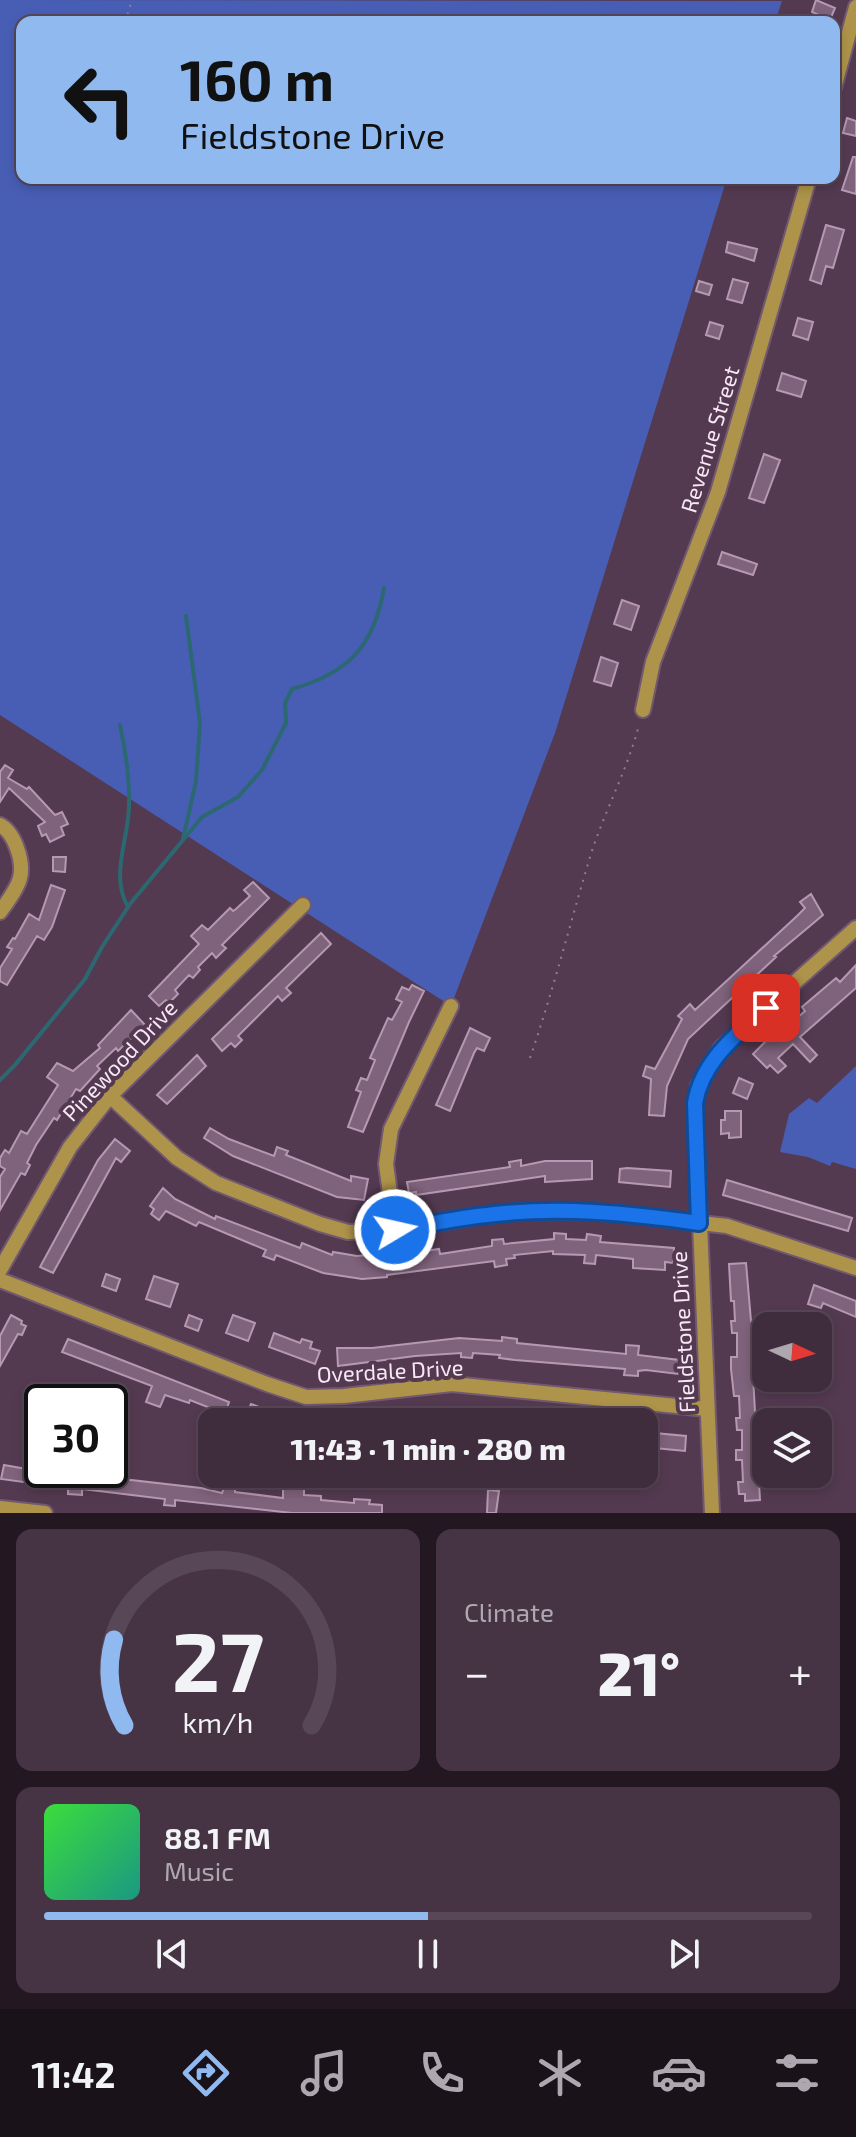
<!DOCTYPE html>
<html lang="en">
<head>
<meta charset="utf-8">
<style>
	:root { --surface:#3f2c3d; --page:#463444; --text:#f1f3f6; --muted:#ada7b0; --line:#584857; --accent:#90b9f0 }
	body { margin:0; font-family:"Exo 2",sans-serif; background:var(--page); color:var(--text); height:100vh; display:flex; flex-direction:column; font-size:30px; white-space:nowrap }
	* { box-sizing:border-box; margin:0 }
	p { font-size:26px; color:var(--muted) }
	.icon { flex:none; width:44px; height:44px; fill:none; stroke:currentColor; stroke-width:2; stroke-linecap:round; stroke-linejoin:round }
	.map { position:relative; height:1513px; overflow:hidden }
	.drawer { display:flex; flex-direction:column; gap:16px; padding:16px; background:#231822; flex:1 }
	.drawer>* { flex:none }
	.guide { position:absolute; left:16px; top:16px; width:824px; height:168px; border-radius:16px; box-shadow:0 4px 12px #0003,0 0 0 2px var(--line); background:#90b9f0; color:#111; overflow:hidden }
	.needle { width:52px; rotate:94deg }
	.fabs { position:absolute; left:752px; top:1312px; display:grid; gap:16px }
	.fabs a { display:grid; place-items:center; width:80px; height:80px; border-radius:16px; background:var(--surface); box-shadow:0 4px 12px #0003,0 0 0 2px var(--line); font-size:40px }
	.speed { position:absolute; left:24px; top:1384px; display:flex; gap:16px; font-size:40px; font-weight:700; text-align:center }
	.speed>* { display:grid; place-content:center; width:104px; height:104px; border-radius:50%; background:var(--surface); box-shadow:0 4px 12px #0003,0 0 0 2px var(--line); line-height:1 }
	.speed .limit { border:4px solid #111; border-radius:12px; background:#fff; color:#111 }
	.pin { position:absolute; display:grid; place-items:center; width:68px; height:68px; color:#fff; margin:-34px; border-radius:16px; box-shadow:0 4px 12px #0006 }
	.me { position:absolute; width:88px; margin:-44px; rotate:81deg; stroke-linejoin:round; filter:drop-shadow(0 0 6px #0008) }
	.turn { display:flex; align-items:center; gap:28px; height:168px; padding:0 32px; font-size:36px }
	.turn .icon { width:104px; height:104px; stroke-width:2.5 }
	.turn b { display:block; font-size:56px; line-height:68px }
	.big { font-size:60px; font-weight:800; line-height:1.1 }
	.drawer .card { flex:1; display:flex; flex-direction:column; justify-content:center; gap:12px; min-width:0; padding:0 28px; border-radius:16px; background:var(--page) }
	.drawer .dial { align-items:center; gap:0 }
	.dial svg { height:208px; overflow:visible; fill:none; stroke:var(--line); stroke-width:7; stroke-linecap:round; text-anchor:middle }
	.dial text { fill:var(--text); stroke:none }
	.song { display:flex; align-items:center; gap:24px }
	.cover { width:96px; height:96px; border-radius:12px; background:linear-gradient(135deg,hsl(120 70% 55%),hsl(170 70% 35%)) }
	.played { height:8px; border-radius:4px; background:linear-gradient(90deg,var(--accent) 50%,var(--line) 50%) }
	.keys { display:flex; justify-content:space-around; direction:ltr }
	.heat { display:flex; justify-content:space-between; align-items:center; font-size:44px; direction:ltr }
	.drawer .tiles { flex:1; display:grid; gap:16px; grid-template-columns:1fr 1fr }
	.card:last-child { grid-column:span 2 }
	.trip { position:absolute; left:198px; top:1408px; width:460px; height:80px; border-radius:16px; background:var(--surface); box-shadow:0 4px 12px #0003,0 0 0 2px var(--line); font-weight:800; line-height:80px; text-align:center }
	.tab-bar { display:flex; height:128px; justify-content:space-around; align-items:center; background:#191218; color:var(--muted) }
	.tab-bar .icon { width:56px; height:56px }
	.tab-bar .on { color:var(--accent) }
	.tab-bar b { font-size:36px; color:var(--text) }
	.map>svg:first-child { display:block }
	.green { fill:#485eb5 }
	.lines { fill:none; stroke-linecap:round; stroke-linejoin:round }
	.stream { stroke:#2c6872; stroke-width:4 }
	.building { fill:#7f627b; stroke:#b698b3; stroke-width:2 }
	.minor-casing { stroke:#72596f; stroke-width:18 }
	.path { stroke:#937d91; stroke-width:2; stroke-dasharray:2 6; stroke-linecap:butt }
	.minor { stroke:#ae944a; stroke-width:14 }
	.route-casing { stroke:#114b97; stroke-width:20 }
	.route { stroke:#1a73e8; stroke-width:14 }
	.labels { text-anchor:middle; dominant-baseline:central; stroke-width:8; stroke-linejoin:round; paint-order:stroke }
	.street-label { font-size:22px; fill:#f8e8f6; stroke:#543a51 }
</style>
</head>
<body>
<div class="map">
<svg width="856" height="1513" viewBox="0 0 856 1513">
	<rect width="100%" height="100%" fill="#543a51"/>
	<path class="green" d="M0,0L782,1L775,22H22V178H727L555,733L451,1006L0,715Z
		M856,1066V1169L832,1162L830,1166L808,1157L780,1152L789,1114L809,1098L817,1103Z"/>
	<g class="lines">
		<path class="stream" d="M120,725C126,753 130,779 129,807C128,841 110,876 128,907
			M183,839L196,781L200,723L186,616
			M0,1080L15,1065L85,979L102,947L130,904L202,817L238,797L262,770L286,723L285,703L292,689C349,673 374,646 384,588"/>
	</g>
	<path class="building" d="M816,0L835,8L830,20L812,12Z
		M847,118L856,121V136L843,133Z
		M853,157H856V194L842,190Z
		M826,225L844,230L833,268L826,266L821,284L810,280Z
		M728,242L757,249L754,261L726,252Z
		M733,279L748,283L742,303L727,299Z
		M699,281L712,285L709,295L696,291Z
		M798,318L813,322L808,340L793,335Z
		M710,322L723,326L719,339L706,335Z
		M782,373L806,381L801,397L777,390Z
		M764,454L780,460L764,503L749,498Z
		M722,552L757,564L753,575L718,564Z
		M622,600L639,606L631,630L614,624Z
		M601,657L618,663L611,686L594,681Z
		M5,765L13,770L8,778L27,789L29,787L55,815L62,812L68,824L61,827L64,835L50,842L46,834L42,836L38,826L45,822L9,788L0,802V772Z
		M53,857H66L65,872L53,871Z
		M253,882L269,898L222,945L226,948L216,958L212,953L198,967L200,970L193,978L189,975L175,990L178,994L169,1003L166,1000L159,1006L149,996L199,944L191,936L202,925L208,930L230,908L233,911L236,909L250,896L244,890Z
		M51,885L65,890L52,927L44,940L37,936L7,985L0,981V968L12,949L7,947L13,938L15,939L29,914L39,920Z
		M811,894L823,915L774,956L776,957L688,1039L667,1086L664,1116L649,1115L651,1079L643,1076L646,1066L655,1069L682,1019L678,1016L690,1004L695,1010L720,987L797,916L805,908L800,902Z
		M321,933L331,944L286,988L291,993L282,1001L278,996L238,1036L242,1040L235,1047L231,1043L222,1051L212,1039Z
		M856,965V988L800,1037L817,1055L810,1062L793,1044L778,1058L786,1066L778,1073L770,1065L767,1068L753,1054L785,1022L789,1025L805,1011L802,1007L836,978L840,982Z
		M412,985L424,991L409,1022L363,1132L348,1127L361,1092L356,1090L361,1078L367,1080L375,1060L370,1058L388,1018L392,1020L402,1002L396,999L402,987L409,990Z
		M131,1010L147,1027L137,1037L135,1035L118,1051L116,1048L97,1066L100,1069L80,1091L76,1089L57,1120L54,1118L36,1145L27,1163L30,1165L25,1175L21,1173L0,1210V1177L5,1169L0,1166V1158L5,1150L9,1153L21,1131L27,1134L58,1085L47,1077L57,1063L73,1071L100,1048L98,1045Z
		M470,1028L490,1038L484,1051L477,1048L474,1053L450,1111L436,1105Z
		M197,1055L206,1066L167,1104L157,1095Z
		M739,1078L753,1084L747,1099L733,1093Z
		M725,1111H741V1137L729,1138V1133L721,1134V1120H725Z
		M210,1128L229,1139L274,1156L277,1147L288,1151L286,1155L351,1181V1176L368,1179L364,1200L337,1197L233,1156L204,1138Z
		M115,1139L130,1151L121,1162L116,1158L53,1273L40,1267L98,1160Z
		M521,1160V1166L545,1161H592V1179L545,1182V1176L416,1195V1192L409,1193L407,1182L510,1167L509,1162Z
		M627,1168L671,1171L670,1187L619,1182L620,1169Z
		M727,1180L852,1218L848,1231L723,1195Z
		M163,1188L175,1199L215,1219L216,1216L300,1248L302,1243L332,1255L333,1252L357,1256L380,1254V1258L439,1249L440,1254L492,1246V1240L503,1239L504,1244L554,1239V1233L566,1234V1239L586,1240L587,1234L601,1236L600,1242L674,1248L673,1263L665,1262V1270L633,1268V1259L596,1255L595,1264L584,1263L585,1255L553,1254V1251L514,1255L515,1258L506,1259L507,1265L495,1267L494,1261L387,1275V1277L362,1279L323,1273L276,1255L274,1260L263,1256L266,1250L199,1222L196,1226L166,1211L159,1220L151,1214L154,1209L150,1206Z
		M746,1263L751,1321L758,1320L759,1331L751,1332V1341L760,1500L745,1501V1494H739L738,1482H743L742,1460H736V1450H742V1430H737L736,1418H740L739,1396H734L731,1369V1357H737V1333H732L731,1321H735L734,1301H731L729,1264Z
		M106,1274L120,1279L116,1291L102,1286Z
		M154,1276L178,1284L170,1307L146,1299Z
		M814,1285L856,1301V1317L823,1303L821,1308L808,1304Z
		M11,1315L22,1321L21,1324L26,1326L22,1335L18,1334L0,1366V1336Z
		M189,1315L202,1320L198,1331L185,1326Z
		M233,1315L255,1323L248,1341L226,1333Z
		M274,1333L300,1343L302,1339L312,1342L310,1348L320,1351L315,1364L269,1347Z
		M502,1337L517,1339V1343L626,1354V1345L639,1346L638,1355L679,1360L678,1374L646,1370L638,1371V1376L624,1375L625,1369L515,1360L499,1358L500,1355L473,1353L472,1358L461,1357V1353L415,1356L338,1366L337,1348H372L459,1338L502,1341Z
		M68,1339L229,1402L225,1414L190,1400L189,1403L165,1395L160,1407L146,1402L152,1386L62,1352Z
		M251,1404L296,1421V1422H243Z
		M467,1411L479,1412L478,1422H466Z
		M644,1432L686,1436L685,1451L644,1447Z
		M4,1465L38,1471L51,1470L97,1477V1470H115L114,1478L201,1488L222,1493L225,1486L235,1487V1492L283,1498V1487L304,1488V1495L321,1496V1500L354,1503V1499L370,1500L369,1504L382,1505V1513H292L175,1500V1506L164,1505L165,1499L82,1489V1495L68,1494V1488L1,1479Z
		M488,1490L499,1491L496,1513H487Z"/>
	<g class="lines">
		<g class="minor-casing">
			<path id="minor" d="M834,88L856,7
				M643,710L653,662L718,492L809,178
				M0,825C15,833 24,862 20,878C17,890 7,902 0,912
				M110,1096L177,1158L216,1183L320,1224L348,1232L395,1230L487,1215L533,1211L604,1212L727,1226L856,1268
				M395,1230L386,1164L391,1129L451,1006
				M0,1270L70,1147L110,1096L303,905
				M0,1280L267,1384L306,1397L344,1396L452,1384L707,1409
				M0,1508L45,1513
				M712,1513L695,1103L698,1086L721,1048L856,928"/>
		</g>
		<path class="path" d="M125,22L132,0
			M530,1058C553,991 570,924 590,857C604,812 627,771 639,725"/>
		<use href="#minor" class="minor"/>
	</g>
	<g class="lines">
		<g class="route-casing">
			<path id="route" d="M395,1230C426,1225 456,1218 487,1215C558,1206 629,1213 699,1223L695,1103C702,1061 736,1035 766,1008"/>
		</g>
		<use href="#route" class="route"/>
	</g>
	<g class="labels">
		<g class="street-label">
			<text transform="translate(709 439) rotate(-73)">Revenue Street</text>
			<text transform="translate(119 1060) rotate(-47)">Pinewood Drive</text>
			<text transform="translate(682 1332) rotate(-93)">Fieldstone Drive</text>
			<text transform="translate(390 1370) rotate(-3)">Overdale Drive</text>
		</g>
	</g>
</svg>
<div class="fabs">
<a><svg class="needle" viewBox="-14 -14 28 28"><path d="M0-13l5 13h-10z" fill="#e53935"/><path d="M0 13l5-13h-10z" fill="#ada7b0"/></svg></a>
<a><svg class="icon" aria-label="layers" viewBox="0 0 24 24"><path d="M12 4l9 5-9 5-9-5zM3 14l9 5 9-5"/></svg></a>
</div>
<div class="speed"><div class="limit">30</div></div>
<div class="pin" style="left:766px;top:1008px;background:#d93025"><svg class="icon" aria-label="arrive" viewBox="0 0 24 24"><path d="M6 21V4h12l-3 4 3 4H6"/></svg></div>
<svg class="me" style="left:395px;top:1230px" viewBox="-20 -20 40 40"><circle r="17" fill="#1a73e8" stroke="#fff" stroke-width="3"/><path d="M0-11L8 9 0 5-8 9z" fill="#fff"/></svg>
<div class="trip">11:43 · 1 min · 280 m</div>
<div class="guide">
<div class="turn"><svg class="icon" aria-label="left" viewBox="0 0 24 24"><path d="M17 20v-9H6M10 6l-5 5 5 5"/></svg><div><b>160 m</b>Fieldstone Drive</div></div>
</div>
</div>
<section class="drawer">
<div class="tiles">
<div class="card dial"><svg viewBox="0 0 100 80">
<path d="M14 69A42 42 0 1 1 86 69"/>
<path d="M14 69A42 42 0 0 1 10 36" stroke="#90b9f0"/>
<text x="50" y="56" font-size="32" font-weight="700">27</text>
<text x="50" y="72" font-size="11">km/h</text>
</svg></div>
<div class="card"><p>Climate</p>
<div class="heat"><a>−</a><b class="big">21°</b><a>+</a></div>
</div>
<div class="card">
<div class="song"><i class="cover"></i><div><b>88.1 FM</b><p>Music</p></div></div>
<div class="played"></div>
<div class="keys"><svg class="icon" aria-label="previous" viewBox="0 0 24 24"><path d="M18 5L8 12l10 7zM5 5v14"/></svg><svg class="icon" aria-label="pause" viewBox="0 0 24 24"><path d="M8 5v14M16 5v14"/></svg><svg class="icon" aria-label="next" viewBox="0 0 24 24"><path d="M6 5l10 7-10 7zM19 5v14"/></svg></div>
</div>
</div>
</section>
<nav class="tab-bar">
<b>11:42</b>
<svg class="icon on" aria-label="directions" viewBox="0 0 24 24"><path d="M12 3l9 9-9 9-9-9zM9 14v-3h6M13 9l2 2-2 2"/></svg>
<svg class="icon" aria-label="music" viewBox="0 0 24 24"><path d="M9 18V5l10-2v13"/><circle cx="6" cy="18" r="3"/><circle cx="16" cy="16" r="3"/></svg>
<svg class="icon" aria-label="phone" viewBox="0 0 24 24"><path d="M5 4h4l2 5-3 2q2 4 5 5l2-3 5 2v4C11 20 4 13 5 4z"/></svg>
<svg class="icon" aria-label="climate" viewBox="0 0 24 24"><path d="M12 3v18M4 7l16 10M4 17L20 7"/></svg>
<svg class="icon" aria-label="car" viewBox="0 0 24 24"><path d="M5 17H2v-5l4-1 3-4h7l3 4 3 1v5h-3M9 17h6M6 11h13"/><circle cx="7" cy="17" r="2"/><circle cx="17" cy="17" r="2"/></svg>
<svg class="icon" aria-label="filters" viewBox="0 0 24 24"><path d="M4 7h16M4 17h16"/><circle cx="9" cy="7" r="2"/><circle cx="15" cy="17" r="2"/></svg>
</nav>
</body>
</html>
